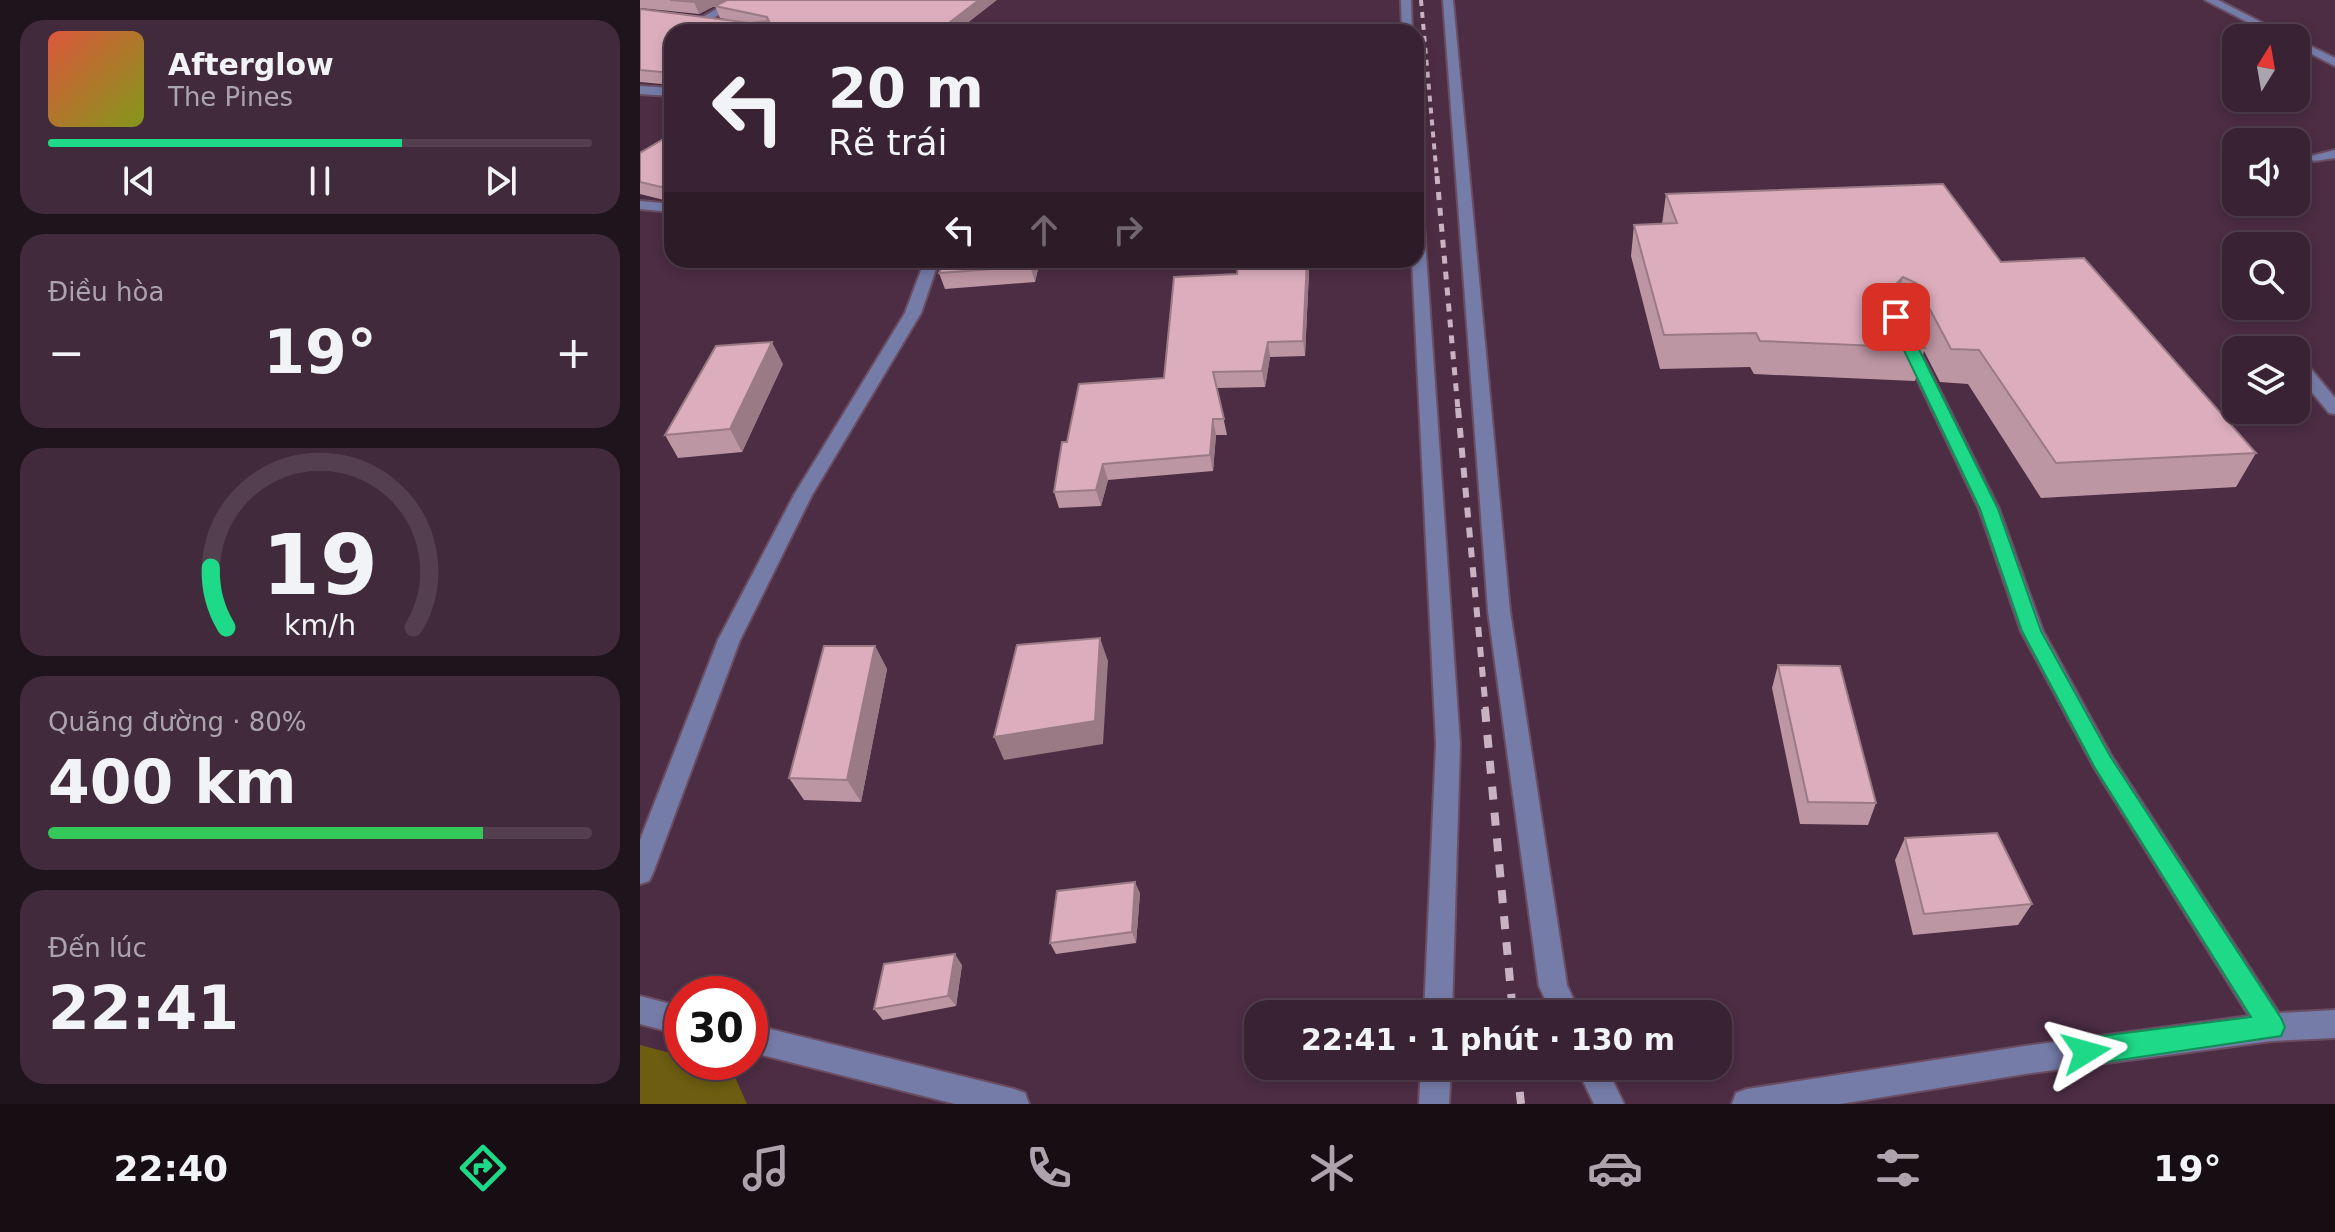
<!DOCTYPE html>
<html lang="vi">
<head>
<meta charset="utf-8">
<style>
	:root { --surface:#392233; --page:#402a3b; --text:#f1f3f6; --muted:#aba4ac; --line:#533f4e; --accent:#1dd988 }
	body { margin:0; font-family:"DejaVu Sans",sans-serif; background:var(--page); color:var(--text); height:100vh; display:flex; flex-direction:column; font-size:30px; white-space:nowrap }
	* { box-sizing:border-box; margin:0 }
	p { font-size:26px; color:var(--muted) }
	.icon { flex:none; width:44px; height:44px; fill:none; stroke:currentColor; stroke-width:2; stroke-linecap:round; stroke-linejoin:round }
	.map { position:relative; flex:1; overflow:hidden }
	.drawer { display:flex; flex-direction:column; gap:20px; padding:20px; background:#1f131c; width:640px }
	.drawer>* { flex:none }
	.banner { position:absolute; left:24px; top:24px; width:760px; height:244px; border-radius:24px; box-shadow:0 4px 12px #0003,0 0 0 2px var(--line); background:#392233; color:var(--text); overflow:hidden }
	.needle { width:52px; rotate:11deg }
	.buttons { position:absolute; left:1582px; top:24px; display:grid; gap:16px }
	.buttons a { display:grid; place-items:center; width:88px; height:88px; border-radius:16px; background:var(--surface); box-shadow:0 4px 12px #0003,0 0 0 2px var(--line); font-size:40px }
	.speed { position:absolute; left:24px; top:976px; display:flex; gap:16px; font-size:40px; font-weight:700; text-align:center }
	.speed>* { display:grid; place-content:center; width:104px; height:104px; border-radius:50%; background:var(--surface); box-shadow:0 4px 12px #0003,0 0 0 2px var(--line); line-height:1 }
	.speed .limit { border:12px solid #d22; background:#fff; color:#111 }
	.pin { position:absolute; display:grid; place-items:center; width:68px; height:68px; color:#fff; margin:-34px; border-radius:16px; box-shadow:0 4px 12px #0006 }
	.me { position:absolute; width:88px; margin:-44px; rotate:82deg; stroke-linejoin:round; filter:drop-shadow(0 0 6px #0008) }
	.turn { display:flex; align-items:center; gap:28px; height:168px; padding:0 32px; font-size:36px }
	.turn .icon { width:104px; height:104px; stroke-width:2.5 }
	.turn b { display:block; font-size:56px; line-height:68px }
	.lanes { display:flex; align-items:center; height:76px; padding:0 32px; background:#0003; justify-content:center; gap:40px; direction:ltr }
	.lanes .off { opacity:.35 }
	.big { font-size:60px; font-weight:700; line-height:1.1 }
	.drawer .tile { flex:1; display:flex; flex-direction:column; justify-content:center; gap:12px; min-width:0; padding:0 28px; border-radius:24px; background:var(--page) }
	.drawer .dial { align-items:center; gap:0 }
	.dial svg { height:208px; overflow:visible; fill:none; stroke:var(--line); stroke-width:7; stroke-linecap:round; text-anchor:middle }
	.dial text { fill:var(--text); stroke:none }
	.song { display:flex; align-items:center; gap:24px }
	.cover { width:96px; height:96px; border-radius:12px; background:linear-gradient(135deg,hsl(10 70% 55%),hsl(70 70% 35%)) }
	.played { height:8px; border-radius:4px; background:linear-gradient(90deg,var(--accent) 65%,var(--line) 65%) }
	.keys { display:flex; justify-content:space-around; direction:ltr }
	.heat { display:flex; justify-content:space-between; align-items:center; font-size:44px; direction:ltr }
	.charge { height:12px; border-radius:6px; background:linear-gradient(90deg,#34c759 80%,var(--line) 0) }
	.trip { position:absolute; left:604px; top:1000px; width:488px; height:80px; border-radius:24px; background:var(--surface); box-shadow:0 4px 12px #0003,0 0 0 2px var(--line); font-weight:700; line-height:80px; text-align:center }
	.dock { display:flex; height:128px; justify-content:space-around; align-items:center; background:#170e14; color:var(--muted) }
	.dock .icon { width:56px; height:56px }
	.dock .current { color:var(--accent) }
	.dock b { font-size:36px; color:var(--text) }
	main { display:flex; flex:1; min-height:0 }
	.map>svg:first-child { display:block }
	.lines { fill:none; stroke-linecap:round; stroke-linejoin:round }
	.canal { fill:#6c5d11; fill-rule:evenodd }
	.minor-casing { stroke:#6a4d62; stroke-width:4 }
	.minor { fill:#757ca8; fill-rule:evenodd }
	.rail-far3 { stroke:#c9b2c1; stroke-width:4; stroke-dasharray:6 6; stroke-linecap:butt }
	.rail-far2 { stroke:#c9b2c1; stroke-width:5; stroke-dasharray:8 8; stroke-linecap:butt }
	.rail-far1 { stroke:#c9b2c1; stroke-width:6; stroke-dasharray:10 10; stroke-linecap:butt }
	.rail { stroke:#c9b2c1; stroke-width:8; stroke-dasharray:13 13; stroke-linecap:butt }
	.wall { fill:#bd96a3 }
	.shaded-wall { fill:#9a7a84 }
	.building { fill:#dcaebd; stroke:#9a7a84; stroke-width:2 }
	.route { fill:#1dd988; stroke:#138d58; stroke-width:2 }
</style>
</head>
<body>
<main>
<section class="drawer">
<div class="tile">
<div class="song"><i class="cover"></i><div><b>Afterglow</b><p>The Pines</p></div></div>
<div class="played"></div>
<div class="keys"><svg class="icon" aria-label="previous" viewBox="0 0 24 24"><path d="M18 5L8 12l10 7zM5 5v14"/></svg><svg class="icon" aria-label="pause" viewBox="0 0 24 24"><path d="M8 5v14M16 5v14"/></svg><svg class="icon" aria-label="next" viewBox="0 0 24 24"><path d="M6 5l10 7-10 7zM19 5v14"/></svg></div>
</div>
<div class="tile"><p>Điều hòa</p>
<div class="heat"><a>−</a><b class="big">19°</b><a>+</a></div>
</div>
<div class="tile dial"><svg viewBox="0 0 100 80">
<path d="M14 69A42 42 0 1 1 86 69"/>
<path d="M14 69A42 42 0 0 1 8 46" stroke="#1dd988"/>
<text x="50" y="56" font-size="32" font-weight="700">19</text>
<text x="50" y="72" font-size="11">km/h</text>
</svg></div>
<div class="tile"><p>Quãng đường · 80%</p><b class="big">400 km</b><div class="charge"></div></div>
<div class="tile"><p>Đến lúc</p><b class="big">22:41</b></div>
</section>
<div class="map">
<svg width="1695" height="1104" viewBox="0 0 1695 1104">
	<rect width="100%" height="100%" fill="#4c2d44"/>
	<g class="lines">
		<path class="canal" d="M0,1045L42,1056V1062H64L94,1075L107,1104H0Z"/>
		<g class="minor-casing">
			<path id="minor" d="M93,0H106L66,22L57,20Z
				M761,0H771L772,32H762Z
				M803,0H813L870,611L927,985L940,1014H912L899,986L848,611Z
				M1565,0H1578L1652,38H1638Z
				M1656,39L1695,58V66L1656,46Z
				M0,86L32,88V96L0,94Z
				M1695,150V158L1674,161L1667,157Z
				M0,201L32,204V212L0,209Z
				M776,207L783,211L820,744L812,1014H784L796,744L772,260H776Z
				M285,260H299L281,313L172,495L100,640L13,873L9,881L0,884V840L78,640L154,495L265,313Z
				M1268,338L1276,343L1359,509L1403,631L1471,755L1639,1013L1695,1010V1038L1632,1041L1385,1074L1200,1104H1092L1096,1093L1107,1089L1385,1046L1609,1016L1455,769L1381,631L1339,509L1260,343Z
				M1656,357L1662,358L1695,398V414L1689,413L1656,373Z
				M0,996L42,1007V1035L0,1024Z
				M110,1024L374,1089L385,1093L389,1104H315L110,1052Z
				M781,1066H811L809,1104H779Z
				M936,1066H966L984,1104H954Z"/>
		</g>
		<use href="#minor" class="minor"/>
		<path class="rail-far3" d="M781,0L797,178"/>
		<path class="rail-far2" d="M797,176L818,410"/>
		<path class="rail-far1" d="M818,408L846,711"/>
		<path class="rail" d="M845,709L873,1014
			M877,1066L881,1104"/>
	</g>
	<path class="wall" d="M0,0H86L59,14L0,8Z
		M357,0L32,32V85L0,82V9L94,21L80,18L75,6Z
		M32,134V199L28,201L0,194V153Z
		M1026,194L1361,262L1616,453L1596,487L1401,498L1328,384L1300,382L1284,351L1275,381L1114,374L1110,367L1020,369L991,256L994,225L1022,224Z
		M400,260L395,282L305,289L299,273Z
		M599,260H668L669,271L665,356L630,357L625,387L577,388L587,435H576L573,471L468,480L461,506L419,508L414,492L427,442L524,378L597,274Z
		M143,364L102,452L38,458L25,435Z
		M235,646L247,669L221,802L164,800L149,778Z
		M1138,665L1236,803L1228,825L1160,824L1132,688Z
		M1265,838L1392,904L1378,925L1273,935L1255,860Z
		M500,893L496,943L416,954L410,943Z
		M322,965L316,1006L243,1020L234,1009Z"/>
	<path class="shaded-wall" d="M59,0H86L59,14L54,2Z
		M339,0H357L316,32H297Z
		M32,182V199L28,201L21,187Z
		M392,260H400L395,282L390,266Z
		M667,260L669,271L665,356L663,341Z
		M1263,277L1254,309V286Z
		M132,342L143,364L102,452L90,429Z
		M628,342L630,357L625,387L622,371Z
		M573,419L576,435L573,471L570,455Z
		M463,464L468,480L461,506L456,490Z
		M460,638L468,661L463,744L364,760L354,737Z
		M235,646L247,669L221,802L207,780Z
		M495,882L500,893L496,943L492,932Z
		M315,954L322,965L316,1006L308,996Z"/>
	<path class="building" d="M30,0H59L54,2Z
		M87,0H339L297,32H32V73L0,70V9L110,23L129,21L127,17L75,6Z
		M32,134V182L21,187L0,182V153Z
		M1303,184L1361,262L1444,258L1616,453L1416,463L1339,350L1311,349L1276,283L1263,277L1254,286L1285,348L1120,341L1116,333L1024,335L994,225L1037,223L1026,194Z
		M305,260H392L390,266L299,273Z
		M599,260H667L663,341L628,342L622,371L573,372L584,419H573L570,455L463,464L456,490L414,492L422,442H427L439,384L524,378L534,277L597,274Z
		M132,342L90,429L25,435L76,346Z
		M460,638L455,721L354,737L377,645Z
		M184,646H235L207,780L149,778Z
		M1138,665L1200,666L1236,803L1168,802Z
		M1357,833L1392,904L1284,914L1265,838Z
		M495,882L492,932L410,943L417,891Z
		M315,954L308,996L234,1009L244,964Z"/>
	<path class="route" d="M1256,313L1263,317L1358,509L1401,631L1470,756L1641,1018L1645,1027L1641,1036L1446,1065L1437,1061L1433,1052L1437,1042L1446,1038L1611,1017L1455,768L1382,631L1340,509L1248,317Z"/>
</svg>
<div class="buttons">
<a><svg class="needle" viewBox="-14 -14 28 28"><path d="M0-13l5 13h-10z" fill="#e53935"/><path d="M0 13l5-13h-10z" fill="#aba4ac"/></svg></a>
<a><svg class="icon" aria-label="sound" viewBox="0 0 24 24"><path d="M4 9h4l5-4v14l-5-4H4zM17 9q2 3 0 6"/></svg></a>
<a><svg class="icon" aria-label="search" viewBox="0 0 24 24"><circle cx="10" cy="10" r="6"/><path d="M15 15l6 6"/></svg></a>
<a><svg class="icon" aria-label="layers" viewBox="0 0 24 24"><path d="M12 4l9 5-9 5-9-5zM3 14l9 5 9-5"/></svg></a>
</div>
<div class="speed"><div class="limit">30</div></div>
<div class="pin" style="left:1256px;top:317px;background:#d93025"><svg class="icon" aria-label="arrive" viewBox="0 0 24 24"><path d="M6 21V4h12l-3 4 3 4H6"/></svg></div>
<svg class="me" style="left:1446px;top:1052px" viewBox="-20 -20 40 40"><path d="M0-17L14 15 0 8-14 15z" fill="#1dd988" stroke="#fff" stroke-width="4"/></svg>
<div class="trip">22:41 · 1 phút · 130 m</div>
<div class="banner">
<div class="turn"><svg class="icon" aria-label="left" viewBox="0 0 24 24"><path d="M17 20v-9H6M10 6l-5 5 5 5"/></svg><div><b>20 m</b>Rẽ trái</div></div>
<div class="lanes"><svg class="icon" aria-label="left" viewBox="0 0 24 24"><path d="M17 20v-9H6M10 6l-5 5 5 5"/></svg><svg class="icon off" aria-label="ahead" viewBox="0 0 24 24"><path d="M12 20V5M6 11l6-6 6 6"/></svg><svg class="icon off" aria-label="right" viewBox="0 0 24 24"><path d="M7 20v-9h11M14 6l5 5-5 5"/></svg></div>
</div>
</div>
</main>
<nav class="dock">
<b>22:40</b>
<svg class="icon current" aria-label="directions" viewBox="0 0 24 24"><path d="M12 3l9 9-9 9-9-9zM9 14v-3h6M13 9l2 2-2 2"/></svg>
<svg class="icon" aria-label="music" viewBox="0 0 24 24"><path d="M9 18V5l10-2v13"/><circle cx="6" cy="18" r="3"/><circle cx="16" cy="16" r="3"/></svg>
<svg class="icon" aria-label="phone" viewBox="0 0 24 24"><path d="M5 4h4l2 5-3 2q2 4 5 5l2-3 5 2v4C11 20 4 13 5 4z"/></svg>
<svg class="icon" aria-label="climate" viewBox="0 0 24 24"><path d="M12 3v18M4 7l16 10M4 17L20 7"/></svg>
<svg class="icon" aria-label="car" viewBox="0 0 24 24"><path d="M5 17H2v-5l4-1 3-4h7l3 4 3 1v5h-3M9 17h6M6 11h13"/><circle cx="7" cy="17" r="2"/><circle cx="17" cy="17" r="2"/></svg>
<svg class="icon" aria-label="filters" viewBox="0 0 24 24"><path d="M4 7h16M4 17h16"/><circle cx="9" cy="7" r="2"/><circle cx="15" cy="17" r="2"/></svg>
<b>19°</b>
</nav>
</body>
</html>
